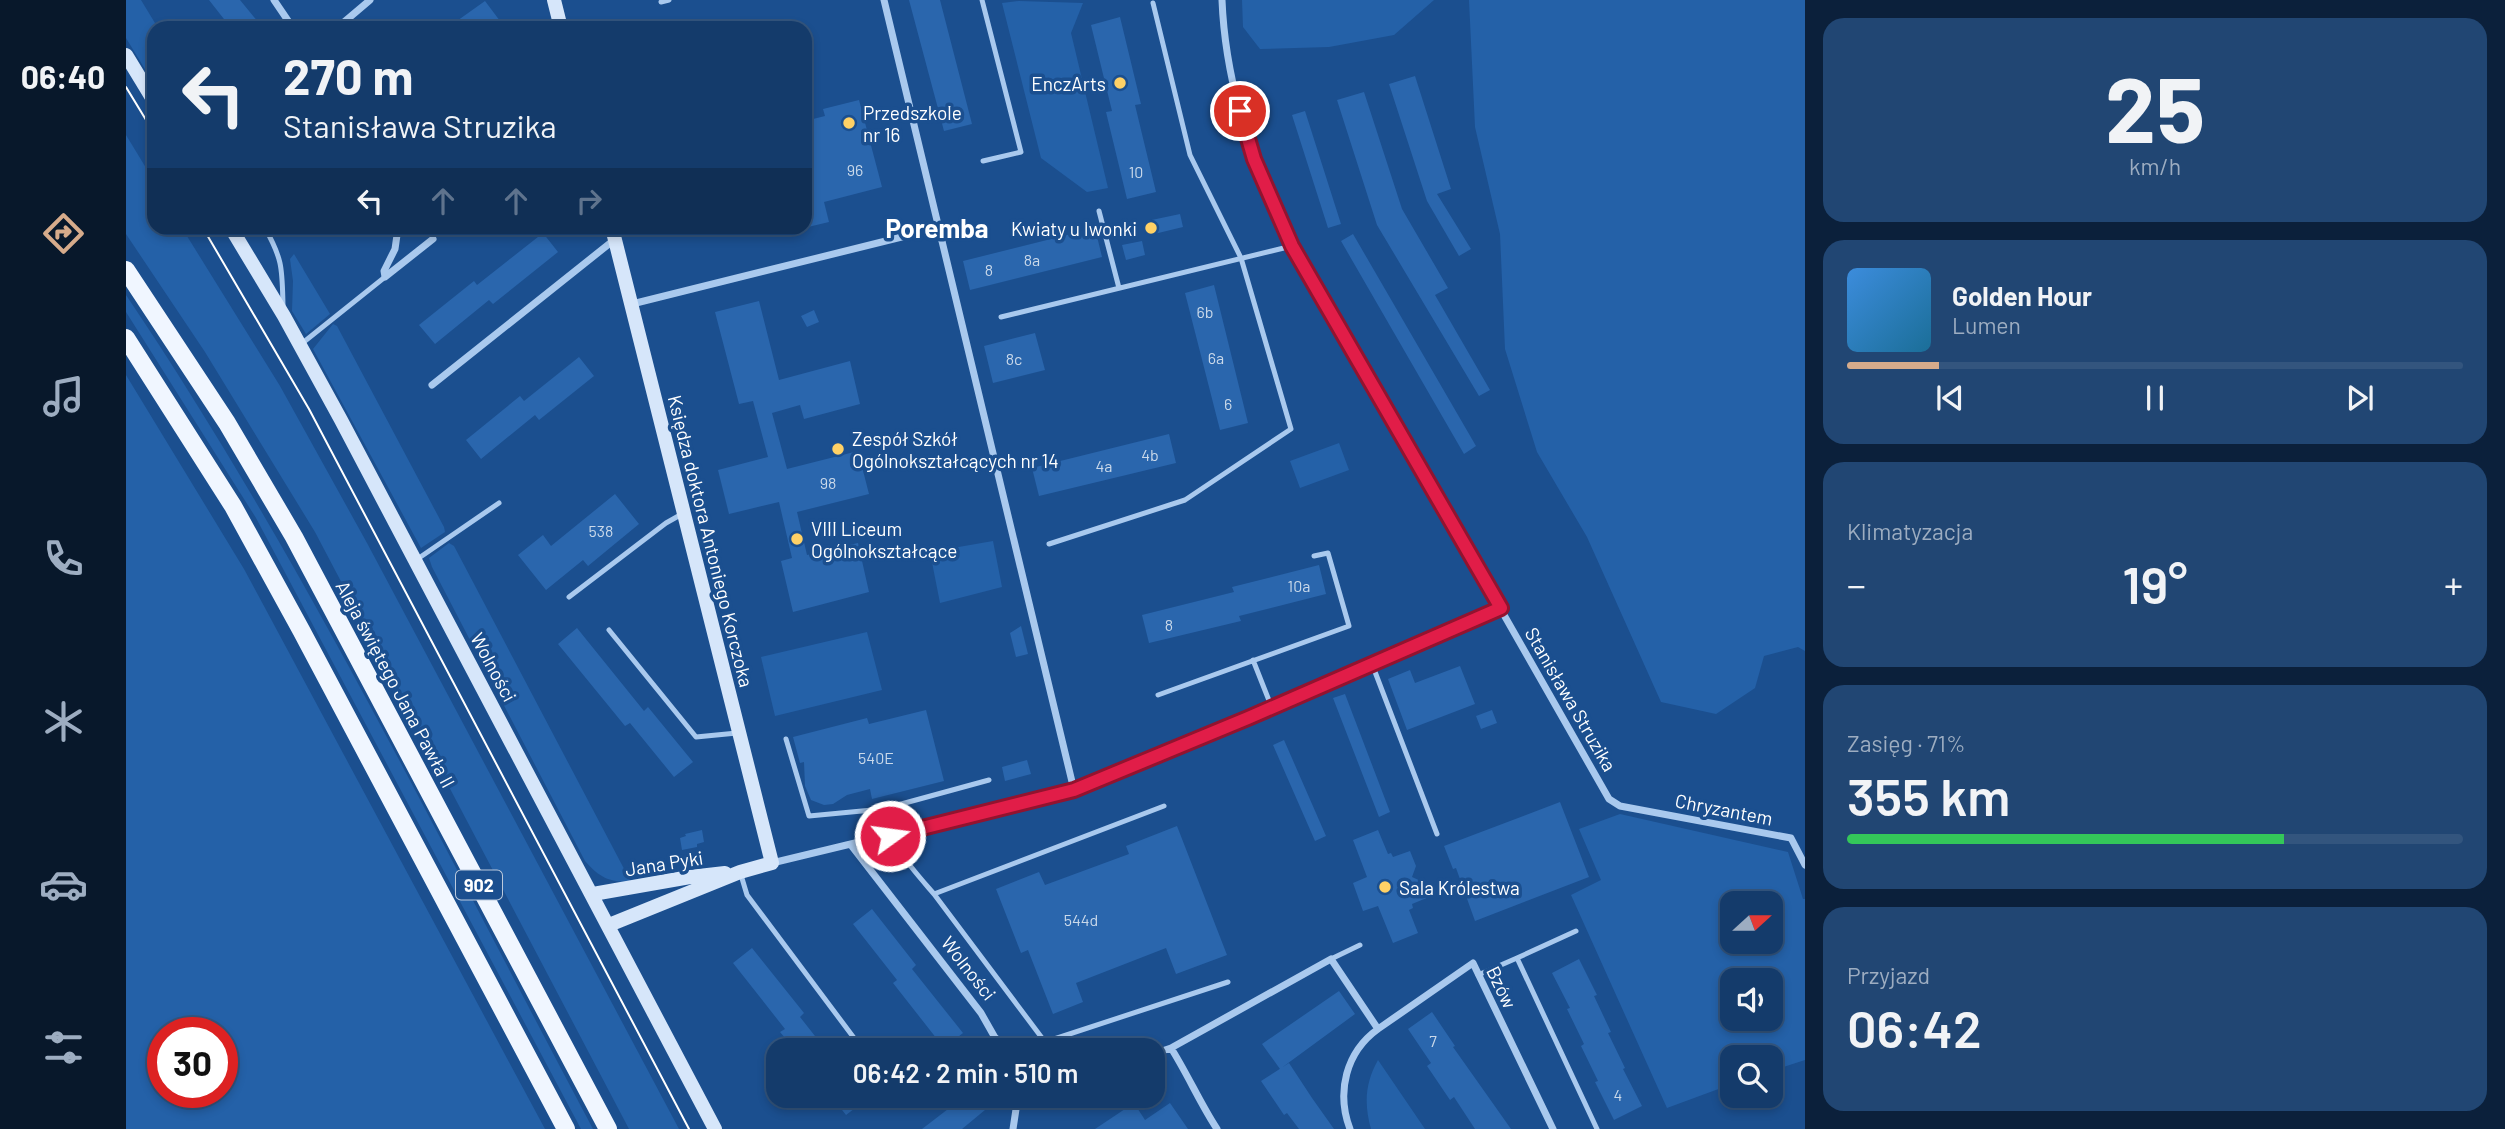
<!DOCTYPE html>
<html lang="pl">
<head>
<meta charset="utf-8">
<style>
	:root { --surface:#143b6b; --page:#214673; --text:#f1f3f6; --muted:#9dadc1; --line:#33557e; --accent:#d6ab8b }
	body { margin:0; font-family:Barlow,sans-serif; background:var(--page); color:var(--text); height:100vh; display:flex; flex-direction:column; font-size:26px; white-space:nowrap }
	* { box-sizing:border-box; margin:0 }
	p { font-size:23px; color:var(--muted) }
	.icon { flex:none; width:38px; height:38px; fill:none; stroke:currentColor; stroke-width:2; stroke-linecap:round; stroke-linejoin:round }
	.map { position:relative; flex:1; overflow:hidden }
	.sheet { display:flex; flex-direction:column; gap:18px; padding:18px; background:#0b203b; width:700px }
	.sheet>* { flex:none }
	.top-card { position:absolute; left:21px; top:21px; width:665px; height:214px; border-radius:21px; box-shadow:0 4px 10px #0003,0 0 0 2px var(--line); background:#143b6b; color:var(--text); overflow:hidden }
	.needle { width:46px; rotate:69deg }
	.buttons { position:absolute; left:1594px; top:891px; display:grid; gap:14px }
	.buttons a { display:grid; place-items:center; width:63px; height:63px; border-radius:14px; background:var(--surface); box-shadow:0 4px 10px #0003,0 0 0 2px var(--line); font-size:35px }
	.speed { position:absolute; left:21px; top:1017px; display:flex; gap:14px; font-size:35px; font-weight:700; text-align:center }
	.speed>* { display:grid; place-content:center; width:91px; height:91px; border-radius:50%; background:var(--surface); box-shadow:0 4px 10px #0003,0 0 0 2px var(--line); line-height:1 }
	.speed .limit { border:10px solid #d22; background:#fff; color:#111 }
	.pin { position:absolute; display:grid; place-items:center; width:60px; height:60px; color:#fff; margin:-30px; border:4px solid #fff; border-radius:50%; box-shadow:0 2px 7px #0007 }
	.me { position:absolute; width:77px; margin:-38px; rotate:76deg; stroke-linejoin:round; filter:drop-shadow(0 0 5px #0008) }
	.turn { display:flex; align-items:center; gap:24px; height:147px; padding:0 21px; font-size:32px }
	.turn .icon { width:91px; height:91px; stroke-width:2.5 }
	.turn b { display:block; font-size:49px; line-height:60px }
	.lanes { display:flex; align-items:center; height:66px; padding:0 21px; background:#0003; justify-content:center; gap:35px; direction:ltr }
	.lanes .off { opacity:.35 }
	.big { font-size:52px; font-weight:600; line-height:1.1 }
	.sheet .card { flex:1; display:flex; flex-direction:column; justify-content:center; gap:10px; min-width:0; padding:0 24px; border-radius:21px; background:var(--page) }
	.sheet .dial { align-items:center; gap:0 }
	.dial b { font-size:91px; line-height:1 }
	.song { display:flex; align-items:center; gap:21px }
	.cover { width:84px; height:84px; border-radius:10px; background:linear-gradient(135deg,hsl(210 70% 55%),hsl(200 70% 35%)) }
	.played { height:7px; border-radius:4px; background:linear-gradient(90deg,var(--accent) 15%,var(--line) 15%) }
	.keys { display:flex; justify-content:space-around; direction:ltr }
	.heat { display:flex; justify-content:space-between; align-items:center; font-size:38px; direction:ltr }
	.charge { height:10px; border-radius:5px; background:linear-gradient(90deg,#34c759 71%,var(--line) 0) }
	.trip { position:absolute; left:640px; top:1038px; width:399px; height:70px; border-radius:21px; background:var(--surface); box-shadow:0 4px 10px #0003,0 0 0 2px var(--line); font-weight:600; line-height:70px; text-align:center }
	main { display:flex; flex:1; min-height:0 }
	.tab-bar { display:flex; flex-direction:column; width:126px; justify-content:space-around; align-items:center; background:#08182b; color:var(--muted) }
	.tab-bar .icon { width:49px; height:49px }
	.tab-bar .selected { color:var(--accent) }
	.tab-bar b { font-size:32px; color:var(--text) }
	.map>svg:first-child { display:block }
	.green { fill:#2461a8; fill-rule:evenodd }
	.building { fill:#2a66ad }
	.lines { fill:none; stroke-linecap:round; stroke-linejoin:round }
	.lane { stroke:#a9c9ee; stroke-width:5 }
	.street { stroke:#a9c9ee; stroke-width:7 }
	.secondary { stroke:#d6e6fa; stroke-width:14 }
	.primary { stroke:#f0f6ff; stroke-width:18 }
	.tram { stroke:#fff; stroke-width:2 }
	.route-casing { stroke:#92132f; stroke-width:18 }
	.route { stroke:#e11d48; stroke-width:12 }
	.poi-dot { fill:#ffd166; stroke:#1b4f8f; stroke-width:2.5 }
	.labels { text-anchor:middle; dominant-baseline:central; stroke-width:7; stroke-linejoin:round; paint-order:stroke }
	.number-label { font-size:16px; fill:#cad9ea }
	.shield { fill:#1b4f8f; stroke:#bbcadd; stroke-width:2 }
	.shield-label { font-size:18px; font-weight:bold; fill:#fff }
	.poi-label { font-size:19px; fill:#fff; stroke:#1b4f8f; text-anchor:start }
	.street-label { font-size:19px; fill:#fff; stroke:#1b4f8f }
	.district-label { font-size:26px; font-weight:bold; fill:#fff; stroke:#1b4f8f }
</style>
</head>
<body>
<main>
<nav class="tab-bar">
<b>06:40</b>
<svg class="icon selected" aria-label="directions" viewBox="0 0 24 24"><path d="M12 3l9 9-9 9-9-9zM9 14v-3h6M13 9l2 2-2 2"/></svg>
<svg class="icon" aria-label="music" viewBox="0 0 24 24"><path d="M9 18V5l10-2v13"/><circle cx="6" cy="18" r="3"/><circle cx="16" cy="16" r="3"/></svg>
<svg class="icon" aria-label="phone" viewBox="0 0 24 24"><path d="M5 4h4l2 5-3 2q2 4 5 5l2-3 5 2v4C11 20 4 13 5 4z"/></svg>
<svg class="icon" aria-label="climate" viewBox="0 0 24 24"><path d="M12 3v18M4 7l16 10M4 17L20 7"/></svg>
<svg class="icon" aria-label="car" viewBox="0 0 24 24"><path d="M5 17H2v-5l4-1 3-4h7l3 4 3 1v5h-3M9 17h6M6 11h13"/><circle cx="7" cy="17" r="2"/><circle cx="17" cy="17" r="2"/></svg>
<svg class="icon" aria-label="filters" viewBox="0 0 24 24"><path d="M4 7h16M4 17h16"/><circle cx="9" cy="7" r="2"/><circle cx="15" cy="17" r="2"/></svg>
</nav>
<div class="map">
<svg width="1679" height="1129" viewBox="0 0 1679 1129">
	<rect width="100%" height="100%" fill="#1b4f8f"/>
	<path class="green" d="M0,0H15L32,28H28V84L0,38Z
		M1116,0H1308L1268,35L1203,47L1134,49L1117,27Z
		M1343,0H1679V651L1672,647L1638,656L1629,688L1590,714L1535,702L1461,537L1411,452L1379,349L1374,234L1349,127Z
		M893,1L957,3L945,33L982,188L961,192L915,158L876,3Z
		M0,135L28,181V228H56L154,386L241,543L553,1129H503L189,532L79,352L0,234Z
		M168,254L204,314L180,334L166,311L167,281L164,259Z
		M0,295C178,559 317,848 467,1129H455L130,518L0,312Z
		M207,324L211,326L318,527L319,532L295,548L187,349Z
		M0,375L118,569L419,1129H0ZM37,1032H96V1092H37Z
		M1213,443L1223,470L1174,488L1164,461Z
		M867,541L876,587L814,603L804,552Z
		M323,543L328,546L505,882C483,882 474,878 459,861L306,567L303,558Z
		M741,632L756,690L649,716L635,657Z
		M1494,814L1662,852L1677,899H1679V1060L1645,1071V1057H1606V1084L1541,1108L1445,895L1475,880L1453,829ZM1645,903V942H1606V903ZM1645,980V1018H1606V980Z
		M1252,1060L1299,1129H1245C1238,1104 1239,1083 1252,1060Z"/>
	<path class="building" d="M83,0H114L137,28H105Z
		M783,0H814L846,124L818,131Z
		M359,1L374,21L364,28H321Z
		M994,17L1015,104L1009,105L1030,192L1001,199L980,112L986,111L965,25Z
		M1289,76L1325,189L1311,194L1345,249L1333,256L1301,201L1263,84Z
		M1238,92L1276,209L1322,288L1309,295L1364,390L1353,396L1251,225L1211,100Z
		M733,100L756,187L698,202L703,222L682,227L679,215V121L699,116L697,109Z
		M1179,111L1215,224L1202,228L1166,115Z
		M1054,214L1057,227L1024,235L1021,221Z
		M969,228L976,257L844,290L837,261Z
		M417,233L432,252L367,304L363,300L309,344L293,325L348,281L351,285Z
		M1227,234L1350,446L1338,454L1215,241Z
		M1016,241L1019,255L1000,260L996,245Z
		M1088,285L1122,423L1094,430L1059,293Z
		M633,301L653,380L724,361L734,404L678,419L674,405L646,413L661,469L732,451L743,494L671,512L681,555L732,543L743,592L667,612L655,561L666,558L653,502L603,514L592,470L642,457L627,401L613,404L589,312Z
		M688,310L693,322L681,327L675,316Z
		M909,333L919,370L867,383L858,346Z
		M453,357L468,376L413,420L409,415L355,459L340,440L394,396L398,401Z
		M1043,434L1050,463L913,496L906,468Z
		M489,494L513,524L462,566L457,560L420,590L392,555L417,535L425,546Z
		M1193,565L1200,594L1113,616L1115,621L1023,643L1016,615L1108,592L1106,587Z
		M895,626L902,654L890,657L884,633Z
		M451,628L518,711L522,707L567,762L548,777L504,723L499,726L432,644Z
		M1334,666L1349,704L1281,730L1262,679L1284,670L1289,683Z
		M1219,694L1264,812L1253,817L1207,698Z
		M800,710L818,781L746,799L744,789L721,795L707,804L698,805L685,800L679,786L678,762L674,763L667,737L741,718L743,724Z
		M1366,710L1371,723L1355,729L1350,716Z
		M1158,740L1200,836L1189,841L1147,745Z
		M901,760L905,774L879,781L876,767Z
		M1434,802L1463,877L1349,921L1330,868L1327,869L1318,846Z
		M1051,826L1101,955L1050,974L1040,948L950,983L957,1002L927,1014L902,950L895,953L870,889L913,872L919,885L1003,854L1000,846Z
		M576,830L578,842L571,844V847L556,850L554,838L560,836L559,834Z
		M1252,830L1262,854L1265,853L1267,857L1284,851L1290,866L1286,877L1297,882L1303,897L1286,904L1287,908L1283,910L1292,933L1267,943L1252,906L1237,911L1227,883L1241,877L1227,840Z
		M746,909L790,965L786,969L837,1033L818,1048L767,983L771,980L727,924Z
		M626,948L678,1013L674,1017L700,1050H669L654,1032L659,1029L607,963Z
		M1453,959L1471,995L1468,996L1485,1032L1482,1033L1499,1068L1497,1069L1516,1106L1488,1120L1469,1082L1472,1081L1455,1046L1458,1044L1441,1009L1444,1008L1426,973Z
		M1213,991L1229,1014L1154,1069L1136,1044Z
		M1306,1012L1329,1046L1327,1047L1385,1129H1349L1328,1097L1324,1100L1301,1066L1305,1063L1282,1029Z
		M1163,1063L1186,1098L1208,1129H1173L1161,1113L1158,1115L1135,1081Z
		M705,1096H745L720,1115Z
		M839,1096H858L865,1105L836,1129H796Z
		M1008,1103L1019,1120L1044,1103L1062,1129H969Z"/>
	<g class="lines">
		<path class="lane" d="M856,0L895,152L857,161
			M535,2L543,0
			M973,211L993,288
			M139,228C157,260 156,269 157,305
			M875,317L1166,246
			M174,345L259,277
			M923,544L1059,500L1165,429L1115,258L1064,155L1027,3
			M290,560L373,503
			M443,597L540,523L556,514
			M483,630L570,737L611,733
			M1127,660L1146,708
			M1246,664L1311,834
			M1032,695L1223,626L1202,553L1188,556
			M660,739L683,816L757,809
			M863,780L757,809C767,849 782,864 808,894L1038,806
			M615,875L621,895L737,1050
			M808,894L919,1042L1102,982
			M1450,931L1391,958L1471,1129
			M1205,959L1234,945
			M1352,975L1391,958
			M853,1050L871,1038
			M770,1096L776,1104L788,1096"/>
		<path class="street" d="M148,0L167,28
			M758,0L948,790
			M1096,0C1099,76 1122,149 1152,219L1483,799L1494,806L1665,838L1679,865
			M211,28L244,0
			M272,228L269,249L258,271L259,277L307,239
			M506,304L812,228
			M306,385L488,240
			M725,845L855,1013L876,1050
			M646,863L948,790L1122,718L1375,608
			M1045,1048L1205,959L1252,1029L1347,963L1427,1129
			M1027,1054L1045,1048C1062,1075 1074,1103 1091,1129
			M887,1129L892,1096
			M1224,1129C1210,1092 1220,1052 1252,1029"/>
		<path class="secondary" d="M428,0L435,28
			M0,55L28,101
			M105,228L158,316L215,420L589,1129
			M467,894L564,877L599,873
			M483,925L614,872L646,863L486,228"/>
		<path class="primary" d="M0,270L101,423L168,537L482,1129
			M0,338L107,506L175,630L440,1129"/>
		<path class="tram" d="M0,87L28,133
			M77,228L183,409L563,1129"/>
	</g>
	<g class="lines">
		<g class="route-casing">
			<path id="route" d="M764,836L948,790L1122,718L1375,608L1166,246L1128,159L1114,111"/>
		</g>
		<use href="#route" class="route"/>
	</g>
	<g class="poi-dot">
		<circle cx="994" cy="83" r="7"/>
		<circle cx="723" cy="123" r="7"/>
		<circle cx="1025" cy="228" r="7"/>
		<circle cx="712" cy="449" r="7"/>
		<circle cx="671" cy="539" r="7"/>
		<circle cx="1259" cy="887" r="7"/>
	</g>
	<g class="labels">
		<g class="number-label">
			<text x="729" y="169">96</text>
			<text x="1010" y="171">10</text>
			<text x="906" y="259">8a</text>
			<text x="863" y="269">8</text>
			<text x="1079" y="311">6b</text>
			<text x="1090" y="357">6a</text>
			<text x="888" y="358">8c</text>
			<text x="1102" y="403">6</text>
			<text x="1024" y="454">4b</text>
			<text x="978" y="465">4a</text>
			<text x="702" y="482">98</text>
			<text x="475" y="530">538</text>
			<text x="1173" y="585">10a</text>
			<text x="1043" y="624">8</text>
			<text x="750" y="757">540E</text>
			<text x="955" y="919">544d</text>
			<text x="1307" y="1040">7</text>
			<text x="1492" y="1094">4</text>
		</g>
		<rect class="shield" x="330" y="870.5" width="46" height="29" rx="5"/>
		<g class="shield-label">
			<text x="353" y="885">902</text>
		</g>
		<g class="poi-label">
			<text x="980" y="83" text-anchor="end">EnczArts</text>
			<text x="737" y="112">Przedszkole<tspan x="737" dy="22">nr 16</tspan></text>
			<text x="1011" y="228" text-anchor="end">Kwiaty u Iwonki</text>
			<text x="726" y="438">Zespół Szkół<tspan x="726" dy="22">Ogólnokształcących nr 14</tspan></text>
			<text x="685" y="528">VIII Liceum<tspan x="685" dy="22">Ogólnokształcące</tspan></text>
			<text x="1273" y="887">Sala Królestwa</text>
		</g>
		<g class="street-label">
			<text transform="translate(585 541) rotate(76)">Księdza doktora Antoniego Korczoka</text>
			<text transform="translate(368 667) rotate(62)">Wolności</text>
			<text transform="translate(270 684) rotate(62)">Aleja świętego Jana Pawła II</text>
			<text transform="translate(1445 699) rotate(60)">Stanisława Struzika</text>
			<text transform="translate(1598 809) rotate(11)">Chryzantem</text>
			<text transform="translate(538 863) rotate(-9)">Jana Pyki</text>
			<text transform="translate(843 968) rotate(52)">Wolności</text>
			<text transform="translate(1376 987) rotate(64)">Bzów</text>
		</g>
		<g class="district-label">
			<text x="811" y="227">Poremba</text>
		</g>
	</g>
</svg>
<div class="buttons">
<a><svg class="needle" viewBox="-14 -14 28 28"><path d="M0-13l5 13h-10z" fill="#e53935"/><path d="M0 13l5-13h-10z" fill="#9dadc1"/></svg></a>
<a><svg class="icon" aria-label="sound" viewBox="0 0 24 24"><path d="M4 9h4l5-4v14l-5-4H4zM17 9q2 3 0 6"/></svg></a>
<a><svg class="icon" aria-label="search" viewBox="0 0 24 24"><circle cx="10" cy="10" r="6"/><path d="M15 15l6 6"/></svg></a>
</div>
<div class="speed"><div class="limit">30</div></div>
<div class="pin" style="left:1114px;top:111px;background:#d93025"><svg class="icon" aria-label="arrive" viewBox="0 0 24 24"><path d="M6 21V4h12l-3 4 3 4H6"/></svg></div>
<svg class="me" style="left:764px;top:836px" viewBox="-20 -20 40 40"><circle r="17" fill="#e11d48" stroke="#fff" stroke-width="3"/><path d="M0-11L8 9 0 5-8 9z" fill="#fff"/></svg>
<div class="trip">06:42 · 2 min · 510 m</div>
<div class="top-card">
<div class="turn"><svg class="icon" aria-label="left" viewBox="0 0 24 24"><path d="M17 20v-9H6M10 6l-5 5 5 5"/></svg><div><b>270 m</b>Stanisława Struzika</div></div>
<div class="lanes"><svg class="icon" aria-label="left" viewBox="0 0 24 24"><path d="M17 20v-9H6M10 6l-5 5 5 5"/></svg><svg class="icon off" aria-label="ahead" viewBox="0 0 24 24"><path d="M12 20V5M6 11l6-6 6 6"/></svg><svg class="icon off" aria-label="ahead" viewBox="0 0 24 24"><path d="M12 20V5M6 11l6-6 6 6"/></svg><svg class="icon off" aria-label="right" viewBox="0 0 24 24"><path d="M7 20v-9h11M14 6l5 5-5 5"/></svg></div>
</div>
</div>
<section class="sheet">
<div class="card dial"><b>25</b><p>km/h</p></div>
<div class="card">
<div class="song"><i class="cover"></i><div><b>Golden Hour</b><p>Lumen</p></div></div>
<div class="played"></div>
<div class="keys"><svg class="icon" aria-label="previous" viewBox="0 0 24 24"><path d="M18 5L8 12l10 7zM5 5v14"/></svg><svg class="icon" aria-label="pause" viewBox="0 0 24 24"><path d="M8 5v14M16 5v14"/></svg><svg class="icon" aria-label="next" viewBox="0 0 24 24"><path d="M6 5l10 7-10 7zM19 5v14"/></svg></div>
</div>
<div class="card"><p>Klimatyzacja</p>
<div class="heat"><a>−</a><b class="big">19°</b><a>+</a></div>
</div>
<div class="card"><p>Zasięg · 71%</p><b class="big">355 km</b><div class="charge"></div></div>
<div class="card"><p>Przyjazd</p><b class="big">06:42</b></div>
</section>
</main>
</body>
</html>
